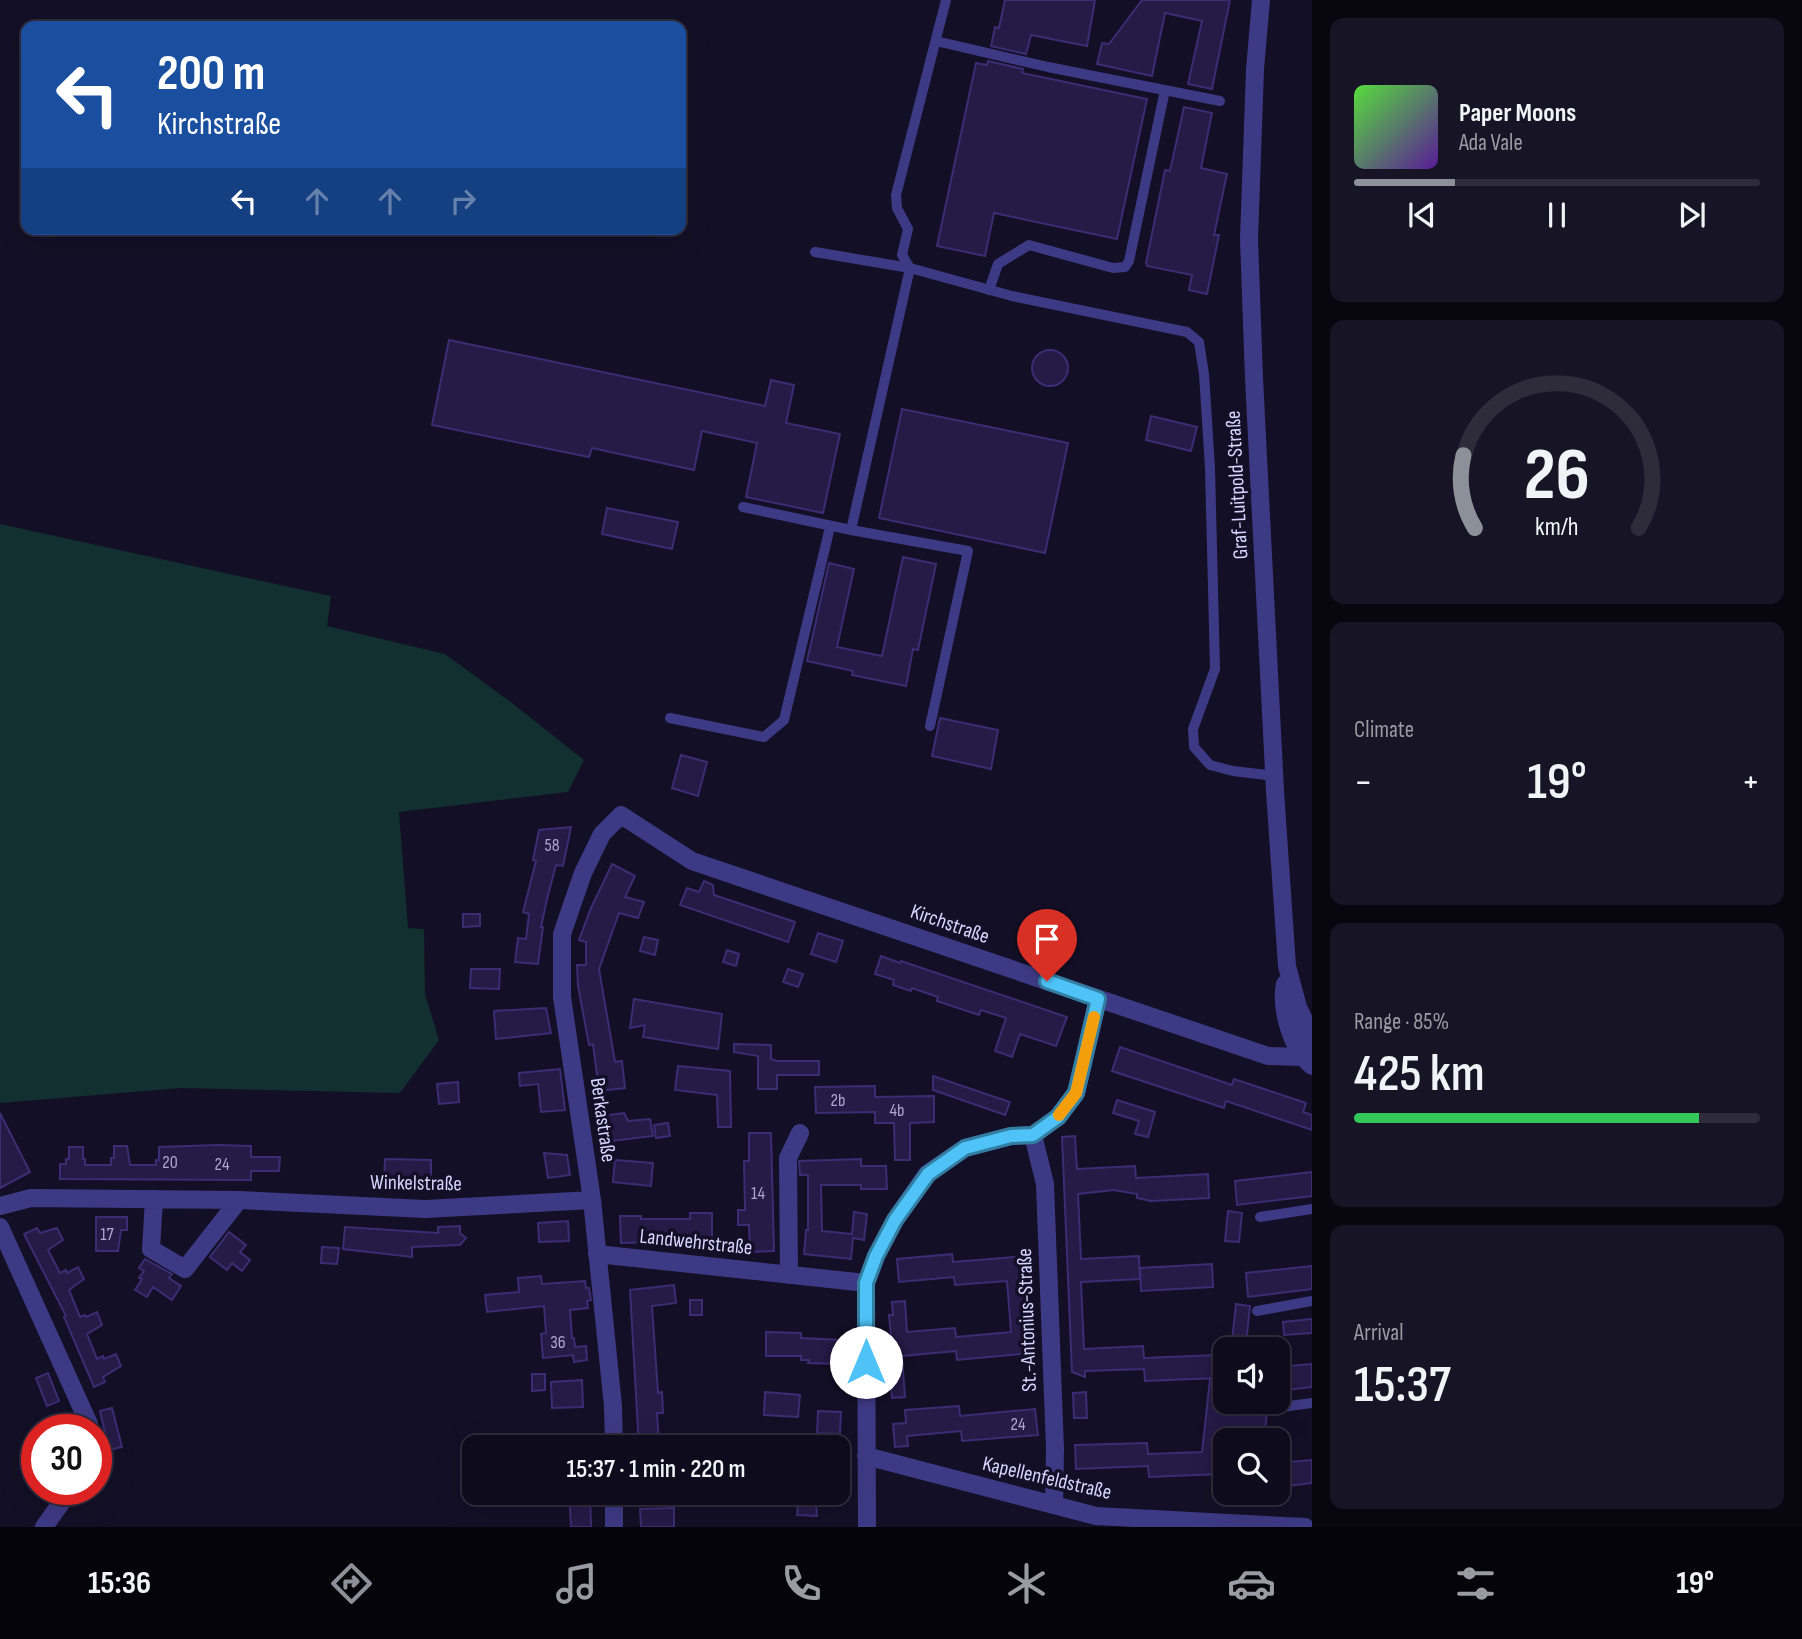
<!DOCTYPE html>
<html lang="en">
<head>
<meta charset="utf-8">
<style>
	:root { --surface:#0e0b1c; --page:#171425; --text:#f1f3f6; --muted:#9b9ba3; --line:#2e2b3b; --accent:#8c9099 }
	body { margin:0; font-family:"Sofia Sans Condensed",sans-serif; background:var(--page); color:var(--text); height:100vh; display:flex; flex-direction:column; font-size:26px; white-space:nowrap }
	* { box-sizing:border-box; margin:0 }
	p { font-size:23px; color:var(--muted) }
	.icon { flex:none; width:38px; height:38px; fill:none; stroke:currentColor; stroke-width:2; stroke-linecap:round; stroke-linejoin:round }
	.map { position:relative; flex:1; overflow:hidden }
	.drawer { display:flex; flex-direction:column; gap:18px; padding:18px; background:#08060f; width:490px }
	.drawer>* { flex:none }
	.hud { position:absolute; left:21px; top:21px; width:665px; height:214px; border-radius:14px; box-shadow:0 7px 28px #0002,0 0 0 2px var(--line); background:#1a4fa0; color:#fff; overflow:hidden }
	.buttons { position:absolute; left:1213px; top:1337px; display:grid; gap:14px }
	.buttons a { display:grid; place-items:center; width:77px; height:77px; border-radius:14px; background:var(--surface); box-shadow:0 7px 28px #0002,0 0 0 2px var(--line); font-size:35px }
	.speed { position:absolute; left:21px; top:1414px; display:flex; gap:14px; font-size:35px; font-weight:700; text-align:center }
	.speed>* { display:grid; place-content:center; width:91px; height:91px; border-radius:50%; background:var(--surface); box-shadow:0 7px 28px #0002,0 0 0 2px var(--line); line-height:1 }
	.speed .limit { border:10px solid #d22; background:#fff; color:#111 }
	.pin { position:absolute; display:grid; place-items:center; width:60px; height:60px; color:#fff; margin:-72px -30px; border-radius:50% 50% 50% 0; rotate:-45deg; box-shadow:0 0 7px #0007 }
	.pin .icon { rotate:45deg }
	.me { position:absolute; width:77px; margin:-38px; rotate:0deg; stroke-linejoin:round; filter:drop-shadow(0 0 5px #0008) }
	.turn { display:flex; align-items:center; gap:24px; height:147px; padding:0 21px; font-size:32px }
	.turn .icon { width:91px; height:91px; stroke-width:2.5 }
	.turn b { display:block; font-size:49px; line-height:60px }
	.lanes { display:flex; align-items:center; height:66px; padding:0 21px; background:#0003; justify-content:center; gap:35px; direction:ltr }
	.lanes .off { opacity:.35 }
	.big { font-size:52px; font-weight:600; line-height:1.1 }
	.drawer .widget { flex:1; display:flex; flex-direction:column; justify-content:center; gap:10px; min-width:0; padding:0 24px; border-radius:14px; background:var(--page) }
	.drawer .dial { align-items:center; gap:0 }
	.dial svg { height:182px; overflow:visible; fill:none; stroke:var(--line); stroke-width:7; stroke-linecap:round; text-anchor:middle }
	.dial text { fill:var(--text); stroke:none }
	.song { display:flex; align-items:center; gap:21px }
	.cover { width:84px; height:84px; border-radius:10px; background:linear-gradient(135deg,hsl(110 70% 55%),hsl(270 70% 35%)) }
	.played { height:7px; border-radius:4px; background:linear-gradient(90deg,var(--accent) 25%,var(--line) 25%) }
	.keys { display:flex; justify-content:space-around; direction:ltr }
	.heat { display:flex; justify-content:space-between; align-items:center; font-size:38px; direction:ltr }
	.charge { height:10px; border-radius:5px; background:linear-gradient(90deg,#34c759 85%,var(--line) 0) }
	.trip { position:absolute; left:462px; top:1435px; width:388px; height:70px; border-radius:14px; background:var(--surface); box-shadow:0 7px 28px #0002,0 0 0 2px var(--line); font-weight:600; line-height:70px; text-align:center }
	.menu { display:flex; height:112px; justify-content:space-around; align-items:center; background:#06040b; color:var(--muted) }
	.menu .icon { width:49px; height:49px }
	.menu .current { color:var(--accent) }
	.menu b { font-size:32px; color:var(--text) }
	main { display:flex; flex:1; min-height:0 }
	.map>svg:first-child { display:block }
	.green { fill:#12302f }
	.building { fill:#241b47; stroke:#3b2d73; stroke-width:2 }
	.lines { fill:none; stroke-linecap:round; stroke-linejoin:round }
	.service { stroke:#3d3a85; stroke-width:10 }
	.minor { stroke:#3d3a85; stroke-width:18 }
	.tertiary { stroke:#3d3a85; stroke-width:18 }
	.route-casing { stroke:#337fa1; stroke-width:18 }
	.route { stroke:#4fc3f7; stroke-width:12 }
	.slow { stroke:#f59e0b; stroke-width:12 }
	.labels { text-anchor:middle; dominant-baseline:central; stroke-width:7; stroke-linejoin:round; paint-order:stroke }
	.number-label { font-size:18px; fill:#aca6d1 }
	.street-label { font-size:21px; fill:#d9d4ff; stroke:#130f26 }
</style>
</head>
<body>
<main>
<div class="map">
<svg width="1312" height="1527" viewBox="0 0 1312 1527">
	<rect width="100%" height="100%" fill="#130f26"/>
	<path class="green" d="M0,524L331,596L327,626L445,654L512,703L584,760L568,792L399,812L408,928L424,929L425,994L439,1040L400,1093L181,1088L0,1103Z"/>
	<path class="building" d="M1005,0H1095L1087,46L1031,35L1026,54L991,46L995,27L999,28Z
		M1142,0H1230L1212,89L1188,84L1202,21L1165,13L1152,76L1097,64L1102,43L1109,44Z
		M988,61L1023,69L1022,73L1147,99L1117,239L994,213L985,256L937,246L976,63L987,65Z
		M1184,107L1212,113L1201,168L1227,174L1214,235H1219L1207,294L1189,290L1192,275L1147,266L1146,263L1165,170L1170,171Z
		M449,340L765,406L771,380L794,385L786,423L840,434L823,513L746,497L757,443L702,431L694,470L592,448L589,457L432,425Z
		M1032 368a18 18 0 1 1 36 0a18 18 0 1 1-36 0Z
		M902,409L1068,443L1045,553L879,518Z
		M1151,416L1197,427L1191,451L1146,440Z
		M607,508L678,522L672,549L602,534Z
		M903,557L936,564L918,650L913,649L906,686L852,675L853,671L807,661L829,563L854,569L837,647L882,656Z
		M940,718L998,730L991,769L932,756Z
		M681,755L707,762L698,796L672,788Z
		M571,827L563,866L556,865L547,899L541,927H543L538,964L515,962L518,938L526,939L529,914L523,912L536,861L533,860L539,830Z
		M612,864L635,876L625,897L644,902L638,918L619,913L599,969L615,1062L622,1061L625,1088L599,1091L593,1044L589,1045L578,986L577,965H586V942L579,940L591,908Z
		M704,881L713,885L714,895L795,922L788,942L680,905L687,888L699,892Z
		M463,914H480V926L463,927Z
		M818,933L843,941L836,962L811,954Z
		M644,937L658,940L655,955L640,951Z
		M727,950L739,954L736,966L723,962Z
		M881,956L900,963L901,961L1067,1017L1056,1046L1020,1034L1012,1057L995,1051L1006,1018L981,1010L979,1015L937,1001L938,997L912,988L911,991L893,985L894,980L875,974Z
		M471,969H500L499,989L470,988Z
		M788,969L803,974L798,987L783,982Z
		M634,999L722,1014L718,1049L643,1037L645,1025L630,1028Z
		M546,1008L551,1033L496,1039L494,1011Z
		M734,1044L771,1045V1059L777,1061H819V1075H777V1089H758V1056L734,1052Z
		M1120,1047L1232,1085L1234,1079L1306,1103L1303,1112L1312,1115V1130L1226,1101L1224,1108L1112,1071Z
		M678,1066L730,1071L731,1127H718L717,1095L675,1090Z
		M560,1069L565,1110L541,1112L538,1084L520,1086L519,1073Z
		M933,1076L1010,1102L1005,1115L933,1090Z
		M458,1082L459,1102L439,1104L437,1084Z
		M875,1086V1097L934,1096V1122L910,1123V1160H895L894,1123H875V1112L816,1113L815,1087Z
		M1117,1100L1155,1112L1148,1137L1135,1134L1139,1121L1113,1113Z
		M0,1113L30,1172L0,1188Z
		M624,1113L628,1121L650,1119L653,1136L604,1142L601,1116Z
		M668,1123L670,1136L656,1138L654,1125Z
		M749,1133H771L774,1251L750,1252L749,1225H738V1210H745L744,1161H749Z
		M1075,1136L1077,1169L1135,1166L1136,1178L1208,1174L1209,1198L1151,1201L1137,1198V1194L1114,1190L1078,1194L1081,1259L1139,1256L1140,1279L1081,1282L1084,1349L1143,1346L1144,1358L1216,1355L1217,1378L1145,1381L1144,1369L1085,1371V1377L1072,1372L1062,1137Z
		M218,1145L251,1146V1157H280L279,1171H251V1180L60,1179V1164H66V1159H69V1147H83V1159H85V1165H111V1158H114V1146H127L130,1165H156V1160H159V1147Z
		M544,1153L567,1155L570,1175L548,1178Z
		M385,1159L431,1160V1177H412V1182L384,1183Z
		M861,1159V1166H886L887,1189H861V1185H821L822,1231L852,1234L854,1212L867,1214L864,1240L853,1238L851,1259L804,1254L806,1230H808V1175H800L799,1161Z
		M615,1160L653,1163L651,1186L613,1182Z
		M1312,1172V1196L1237,1205L1235,1181Z
		M1228,1211L1242,1213L1239,1242L1225,1241Z
		M690,1213H712V1248L691,1249V1245L657,1246V1242L621,1243L620,1216H641V1219H690Z
		M96,1217H127V1230H121L118,1251H96Z
		M568,1221L569,1241L539,1242L538,1223Z
		M460,1226V1233L466,1238L460,1245L412,1247V1257L343,1249L345,1227L438,1233V1227Z
		M37,1228L40,1233L57,1228L63,1240L48,1250L60,1273L66,1270L67,1273L78,1267L84,1279L69,1290L80,1317L85,1315L86,1317L97,1312L102,1325L87,1334L97,1359L103,1356L104,1359L116,1354L121,1366L103,1377L105,1382L94,1387L64,1317L66,1316L24,1234Z
		M229,1232L246,1245L240,1252L250,1260L242,1271L232,1263L227,1270L210,1257Z
		M322,1247L339,1248L337,1264L321,1263Z
		M952,1254L953,1262L1026,1256L1031,1313H1027L1030,1353L957,1360L956,1351L902,1356L905,1397L892,1398L886,1336H891L889,1315H893L892,1302L905,1301L907,1332L955,1328L956,1337L1011,1332L1007,1281L955,1285L954,1277L899,1282L897,1259Z
		M145,1259L172,1274L169,1278L181,1286L172,1300L153,1287L147,1297L135,1290L142,1279L139,1278L144,1271L139,1268Z
		M1212,1264L1213,1287L1141,1291L1140,1268Z
		M1312,1266V1289L1248,1297L1246,1273Z
		M541,1276L542,1284L585,1281L586,1288H589L591,1300L587,1301L588,1308L570,1310L572,1338H574L575,1347L586,1346L587,1360L574,1362L573,1355L543,1358L541,1334L546,1333L544,1306L487,1312L485,1295L519,1292L518,1278Z
		M674,1285L676,1303L652,1306L658,1393L662,1392L663,1413H657L659,1446L639,1447L630,1290Z
		M690,1300H702V1315H690Z
		M1236,1304L1250,1306L1246,1343L1232,1341Z
		M1312,1319V1333L1284,1335L1283,1322Z
		M766,1332L801,1333V1338L842,1340L841,1364L808,1363L809,1360H801V1356H766Z
		M1312,1364V1387L1278,1391L1279,1367Z
		M48,1373L59,1401L47,1406L36,1378Z
		M532,1374H545V1390L532,1391Z
		M1210,1379L1225,1381V1402H1268L1265,1431L1251,1429L1250,1440H1220L1221,1474L1149,1477L1148,1466L1076,1469L1075,1445L1147,1443L1148,1454L1202,1452Z
		M582,1380L583,1407L552,1408L551,1382Z
		M765,1392L800,1395L798,1417L764,1415Z
		M1086,1392L1087,1418H1074L1073,1393Z
		M959,1406L960,1416L1035,1409L1038,1435L962,1441L961,1431L907,1436L908,1446L895,1447L893,1424L906,1423L905,1410Z
		M112,1408L122,1447L109,1450L100,1411Z
		M818,1411L841,1412L840,1434L817,1433Z
		M1312,1460V1483L1280,1487L1278,1478V1463Z
		M569,1493H590L591,1527H571Z
		M799,1493H815L817,1516L797,1515Z
		M674,1508V1527H641L640,1509Z"/>
	<g class="lines">
		<path class="service" d="M946,0L896,195L897,208L908,229L902,255L910,268L1012,296L1187,332L1199,342L1204,374L1210,468L1215,669L1193,729L1194,747L1210,765L1233,771L1275,776
			M936,41L1048,67L1220,101
			M989,290L998,264L1029,245L1113,268L1125,267L1129,261L1165,90
			M743,507L851,530L910,268L815,252
			M851,530L968,551L930,726
			M670,718L764,737L784,720L830,527
			M1260,1217L1312,1209
			M1257,1311L1312,1301
			M1274,1408L1312,1403"/>
		<path class="minor" d="M1033,1135L1045,1184L1055,1449L1054,1505
			M154,1199L151,1249L185,1269L239,1200
			M0,1206L31,1198L239,1200L425,1209L592,1200
			M0,1227L89,1424L88,1430
			M597,1254L866,1283
			M789,1275L788,1158L800,1133
			M614,1447L613,1406L592,1200L562,997V934L583,873L602,834L621,815L692,861L1268,1056L1302,1057L1312,1049
			M866,1456L1096,1516L1305,1527
			M614,1493V1527
			M44,1527L71,1489
			M867,1527L866,1283L876,1256L895,1220L927,1174L965,1148L1011,1136L1033,1135L1058,1117L1076,1093L1098,999"/>
		<path class="tertiary" d="M1261,0L1255,69L1249,239L1254,378L1275,791L1287,966L1298,1007L1312,1037
			M1285,984C1280,1010 1292,1049 1312,1066"/>
	</g>
	<g class="lines">
		<g class="route-casing">
			<path id="route" d="M866,1362V1283L876,1256L895,1220L928,1174L965,1148L1011,1136L1033,1135L1058,1117L1076,1093L1098,999L1047,981"/>
		</g>
		<use href="#route" class="route"/>
		<path class="slow" d="M1059,1115L1076,1093L1094,1017"/>
	</g>
	<g class="labels">
		<g class="number-label">
			<text x="552" y="845">58</text>
			<text x="838" y="1100">2b</text>
			<text x="897" y="1110">4b</text>
			<text x="170" y="1162">20</text>
			<text x="222" y="1164">24</text>
			<text x="758" y="1193">14</text>
			<text x="107" y="1234">17</text>
			<text x="558" y="1342">36</text>
			<text x="1018" y="1424">24</text>
		</g>
		<g class="street-label">
			<text transform="translate(1237 485) rotate(-93)">Graf-Luitpold-Straße</text>
			<text transform="translate(950 924) rotate(19)">Kirchstraße</text>
			<text transform="translate(603 1120) rotate(82)">Berkastraße</text>
			<text transform="translate(416 1183) rotate(1)">Winkelstraße</text>
			<text transform="translate(696 1242) rotate(6)">Landwehrstraße</text>
			<text transform="translate(1027 1320) rotate(-92)">St.-Antonius-Straße</text>
			<text transform="translate(1047 1478) rotate(13)">Kapellenfeldstraße</text>
		</g>
	</g>
</svg>
<div class="buttons">
<a><svg class="icon" aria-label="sound" viewBox="0 0 24 24"><path d="M4 9h4l5-4v14l-5-4H4zM17 9q2 3 0 6"/></svg></a>
<a><svg class="icon" aria-label="search" viewBox="0 0 24 24"><circle cx="10" cy="10" r="6"/><path d="M15 15l6 6"/></svg></a>
</div>
<div class="speed"><div class="limit">30</div></div>
<div class="pin" style="left:1047px;top:981px;background:#d93025"><svg class="icon" aria-label="arrive" viewBox="0 0 24 24"><path d="M6 21V4h12l-3 4 3 4H6"/></svg></div>
<svg class="me" style="left:866px;top:1362px" viewBox="-20 -20 40 40"><circle r="19" fill="#fff"/><path d="M0-13L10 11 0 6-10 11z" fill="#4fc3f7"/></svg>
<div class="trip">15:37 · 1 min · 220 m</div>
<div class="hud">
<div class="turn"><svg class="icon" aria-label="left" viewBox="0 0 24 24"><path d="M17 20v-9H6M10 6l-5 5 5 5"/></svg><div><b>200 m</b>Kirchstraße</div></div>
<div class="lanes"><svg class="icon" aria-label="left" viewBox="0 0 24 24"><path d="M17 20v-9H6M10 6l-5 5 5 5"/></svg><svg class="icon off" aria-label="ahead" viewBox="0 0 24 24"><path d="M12 20V5M6 11l6-6 6 6"/></svg><svg class="icon off" aria-label="ahead" viewBox="0 0 24 24"><path d="M12 20V5M6 11l6-6 6 6"/></svg><svg class="icon off" aria-label="right" viewBox="0 0 24 24"><path d="M7 20v-9h11M14 6l5 5-5 5"/></svg></div>
</div>
</div>
<section class="drawer">
<div class="widget">
<div class="song"><i class="cover"></i><div><b>Paper Moons</b><p>Ada Vale</p></div></div>
<div class="played"></div>
<div class="keys"><svg class="icon" aria-label="previous" viewBox="0 0 24 24"><path d="M18 5L8 12l10 7zM5 5v14"/></svg><svg class="icon" aria-label="pause" viewBox="0 0 24 24"><path d="M8 5v14M16 5v14"/></svg><svg class="icon" aria-label="next" viewBox="0 0 24 24"><path d="M6 5l10 7-10 7zM19 5v14"/></svg></div>
</div>
<div class="widget dial"><svg viewBox="0 0 100 80">
<path d="M14 69A42 42 0 1 1 86 69"/>
<path d="M14 69A42 42 0 0 1 9 37" stroke="#8c9099"/>
<text x="50" y="56" font-size="32" font-weight="700">26</text>
<text x="50" y="72" font-size="11">km/h</text>
</svg></div>
<div class="widget"><p>Climate</p>
<div class="heat"><a>−</a><b class="big">19°</b><a>+</a></div>
</div>
<div class="widget"><p>Range · 85%</p><b class="big">425 km</b><div class="charge"></div></div>
<div class="widget"><p>Arrival</p><b class="big">15:37</b></div>
</section>
</main>
<nav class="menu">
<b>15:36</b>
<svg class="icon current" aria-label="directions" viewBox="0 0 24 24"><path d="M12 3l9 9-9 9-9-9zM9 14v-3h6M13 9l2 2-2 2"/></svg>
<svg class="icon" aria-label="music" viewBox="0 0 24 24"><path d="M9 18V5l10-2v13"/><circle cx="6" cy="18" r="3"/><circle cx="16" cy="16" r="3"/></svg>
<svg class="icon" aria-label="phone" viewBox="0 0 24 24"><path d="M5 4h4l2 5-3 2q2 4 5 5l2-3 5 2v4C11 20 4 13 5 4z"/></svg>
<svg class="icon" aria-label="climate" viewBox="0 0 24 24"><path d="M12 3v18M4 7l16 10M4 17L20 7"/></svg>
<svg class="icon" aria-label="car" viewBox="0 0 24 24"><path d="M5 17H2v-5l4-1 3-4h7l3 4 3 1v5h-3M9 17h6M6 11h13"/><circle cx="7" cy="17" r="2"/><circle cx="17" cy="17" r="2"/></svg>
<svg class="icon" aria-label="filters" viewBox="0 0 24 24"><path d="M4 7h16M4 17h16"/><circle cx="9" cy="7" r="2"/><circle cx="15" cy="17" r="2"/></svg>
<b>19°</b>
</nav>
</body>
</html>
